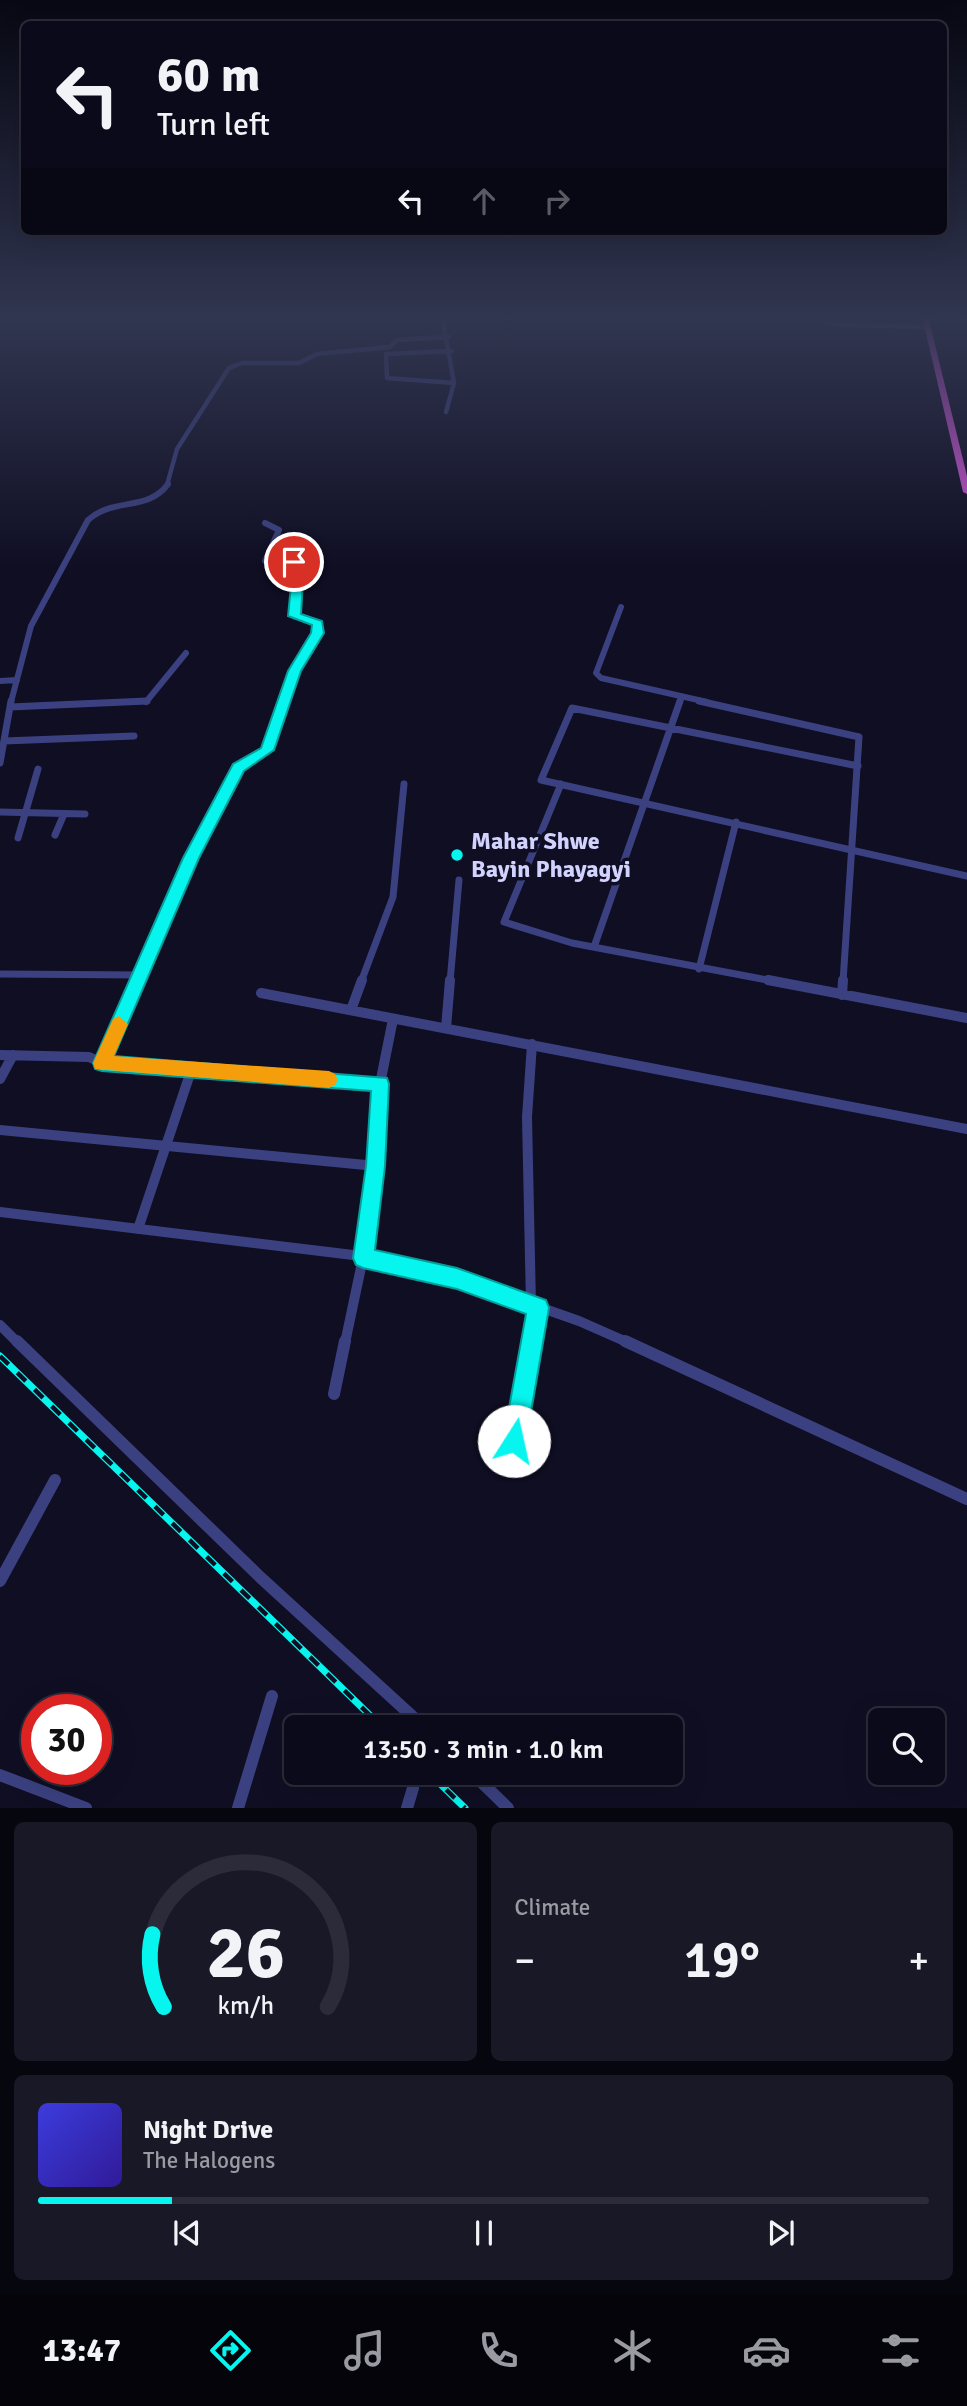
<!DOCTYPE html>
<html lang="en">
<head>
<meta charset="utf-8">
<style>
	:root { --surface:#0b0a1a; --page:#191827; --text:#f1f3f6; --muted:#9a9aa2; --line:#2b2b39; --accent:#06f5ee }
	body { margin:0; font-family:Signika,sans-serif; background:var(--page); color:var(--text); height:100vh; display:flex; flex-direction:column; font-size:26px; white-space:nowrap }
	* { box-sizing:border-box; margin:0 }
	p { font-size:23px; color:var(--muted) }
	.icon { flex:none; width:38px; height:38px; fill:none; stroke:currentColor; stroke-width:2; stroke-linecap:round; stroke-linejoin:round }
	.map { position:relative; height:1808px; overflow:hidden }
	.sheet { display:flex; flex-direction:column; gap:14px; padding:14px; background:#06060e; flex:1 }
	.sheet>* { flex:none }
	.top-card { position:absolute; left:21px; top:21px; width:926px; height:214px; border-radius:10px; box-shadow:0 7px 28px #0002,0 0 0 2px var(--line); background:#0b0a1a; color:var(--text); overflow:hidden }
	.tools { position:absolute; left:868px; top:1708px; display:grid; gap:14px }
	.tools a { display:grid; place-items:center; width:77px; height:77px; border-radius:10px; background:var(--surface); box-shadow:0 7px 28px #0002,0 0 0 2px var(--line); font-size:35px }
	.speed { position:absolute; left:21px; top:1694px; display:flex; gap:14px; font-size:35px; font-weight:700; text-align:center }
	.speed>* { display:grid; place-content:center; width:91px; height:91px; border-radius:50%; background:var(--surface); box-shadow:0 7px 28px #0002,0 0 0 2px var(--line); line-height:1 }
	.speed .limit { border:10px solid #d22; background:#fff; color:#111 }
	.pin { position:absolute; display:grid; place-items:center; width:60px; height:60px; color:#fff; margin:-30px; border:4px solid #fff; border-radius:50%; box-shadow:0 2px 7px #0007 }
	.me { position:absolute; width:77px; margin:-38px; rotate:10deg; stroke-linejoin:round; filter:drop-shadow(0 0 5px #0008) }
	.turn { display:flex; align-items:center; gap:24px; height:147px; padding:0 21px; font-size:32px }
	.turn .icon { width:91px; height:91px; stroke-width:2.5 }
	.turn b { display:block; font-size:49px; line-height:60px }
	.lanes { display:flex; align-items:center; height:66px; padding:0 21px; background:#0003; justify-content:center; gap:35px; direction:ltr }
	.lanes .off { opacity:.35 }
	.big { font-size:52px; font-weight:600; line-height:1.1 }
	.sheet .widget { flex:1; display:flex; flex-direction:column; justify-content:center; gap:10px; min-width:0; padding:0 24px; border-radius:10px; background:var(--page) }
	.sheet .dial { align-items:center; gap:0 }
	.dial svg { height:182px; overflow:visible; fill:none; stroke:var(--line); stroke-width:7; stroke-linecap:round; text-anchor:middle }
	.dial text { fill:var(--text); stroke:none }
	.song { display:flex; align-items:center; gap:21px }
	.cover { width:84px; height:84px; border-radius:10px; background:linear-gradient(135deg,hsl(240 70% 55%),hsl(250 70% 35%)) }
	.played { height:7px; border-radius:4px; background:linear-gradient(90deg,var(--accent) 15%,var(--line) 15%) }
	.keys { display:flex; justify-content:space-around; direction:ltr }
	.heat { display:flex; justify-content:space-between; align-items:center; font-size:38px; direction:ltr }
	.sheet .tiles { flex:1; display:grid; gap:14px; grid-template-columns:1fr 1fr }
	.widget:last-child { grid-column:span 2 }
	.trip { position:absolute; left:284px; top:1715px; width:399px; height:70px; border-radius:10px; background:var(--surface); box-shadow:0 7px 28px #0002,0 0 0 2px var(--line); font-weight:600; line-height:70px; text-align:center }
	.tabs { display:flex; height:112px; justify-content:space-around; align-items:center; background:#04040a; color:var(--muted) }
	.tabs .icon { width:49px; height:49px }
	.tabs .current { color:var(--accent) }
	.tabs b { font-size:32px; color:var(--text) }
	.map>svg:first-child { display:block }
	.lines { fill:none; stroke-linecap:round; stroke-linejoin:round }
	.minor-far4 { stroke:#3b4180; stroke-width:4.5 }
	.minor-far3 { stroke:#3b4180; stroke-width:6 }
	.minor-far2 { stroke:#3b4180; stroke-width:7 }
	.minor-far1 { stroke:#3b4180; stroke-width:10 }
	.minor { stroke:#3b4180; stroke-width:12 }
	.trunk { fill:#d256d9; fill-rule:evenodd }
	.rail-casing { stroke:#06f5ee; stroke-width:7 }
	.rail { stroke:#0f0e23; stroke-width:4.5; stroke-dasharray:12; stroke-linecap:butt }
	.route { fill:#06f5ee; stroke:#049f9b; stroke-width:2 }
	.slow { fill:#f59e0b }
	.poi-dot { fill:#06f5ee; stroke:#0f0e23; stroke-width:2.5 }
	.labels { text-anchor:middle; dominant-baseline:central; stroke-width:7; stroke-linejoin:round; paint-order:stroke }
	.poi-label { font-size:24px; font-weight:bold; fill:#d1d2fe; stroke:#0f0e23; text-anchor:start }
</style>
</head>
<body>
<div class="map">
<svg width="967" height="1808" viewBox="0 0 967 1808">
	<rect width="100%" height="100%" fill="#0f0e23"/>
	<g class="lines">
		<path class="minor-far4" d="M442,316L454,383L446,412
			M810,316L838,325L928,327
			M452,351L386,354L387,378L454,383
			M167,485L177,449L229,368L242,363H299L317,354L390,347L397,340L449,337"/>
		<path class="minor-far3" d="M265,523L279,530L265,561L299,564L294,616L318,623L317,633L304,651L282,702
			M621,607L596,673L601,678L707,702
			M0,681L17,680
			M11,702L31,626L88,520C113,497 148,512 168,484
			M146,702L186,653
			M680,702L681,698"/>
		<path class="minor-far2" d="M699,701L859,737L843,982
			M10,707L147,701
			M4,741L134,736
			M0,763L11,701
			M858,766L572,708L541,780L967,876
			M561,784L504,922L572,943L778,982
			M0,812L85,814
			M55,835L64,814
			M18,838L38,769
			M594,947L680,701
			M699,969L736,822
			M0,974L141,975
			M137,982L191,858L238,768L267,750L283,701
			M361,982L393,897L404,784
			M450,982L459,880"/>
		<path class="minor-far1" d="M768,980L967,1018
			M261,993L967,1129
			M842,995L843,980
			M351,1010L362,980
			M446,1028L450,980
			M0,1055L89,1057L102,1063L380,1084
			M102,1063L138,980
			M0,1079L13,1055
			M0,1130L376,1166
			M0,1212L353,1255L457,1278L579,1321L629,1343
			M138,1229L192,1068
			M531,1305L527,1117L532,1044
			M0,1325L18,1343
			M345,1343L363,1258L376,1166L380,1084L393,1019
			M532,1343L538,1308"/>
		<path class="minor" d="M17,1341L260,1577L424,1727
			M625,1341L967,1499
			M334,1394L345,1341
			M514,1441L532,1341
			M0,1581L55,1480
			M472,1773L508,1808
			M0,1775L86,1808
			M238,1808L272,1696
			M407,1808L413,1788"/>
		<path class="trunk" d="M922,316H928L967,476V494L963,492Z"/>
		<g class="rail-casing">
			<path id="rail" d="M0,1356L382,1727
				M429,1773L465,1808"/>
		</g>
		<use href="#rail" class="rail"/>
	</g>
	<linearGradient id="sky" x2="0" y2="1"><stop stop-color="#080813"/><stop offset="0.56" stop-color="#313650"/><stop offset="1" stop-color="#313650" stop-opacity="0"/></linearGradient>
	<rect width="967" height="569" fill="url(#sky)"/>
	<path class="route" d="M294,558L304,564L301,614L322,621L324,633L301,671L274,750L244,771L199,858L114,1056L387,1078L389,1084L385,1166L375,1250L457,1268L546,1300L549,1308L526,1441L523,1450L514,1453L506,1450L503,1441L526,1314L457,1289L363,1268L356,1265L353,1258L366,1166L371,1091L102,1071L95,1069L93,1063L183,858L233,764L261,748L288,671L311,633L312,625L288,616L293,565L289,562Z"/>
	<path class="slow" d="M119,1016L128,1024L114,1056L329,1071L335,1074L338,1080L335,1085L329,1088L95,1069L93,1063L113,1019Z"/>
	<circle class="poi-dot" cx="457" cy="855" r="7"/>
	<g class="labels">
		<g class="poi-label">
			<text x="471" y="841">Mahar Shwe<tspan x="471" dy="28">Bayin Phayagyi</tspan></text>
		</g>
	</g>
</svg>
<div class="tools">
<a><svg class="icon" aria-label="search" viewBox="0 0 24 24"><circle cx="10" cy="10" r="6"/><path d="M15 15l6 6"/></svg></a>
</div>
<div class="speed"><div class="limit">30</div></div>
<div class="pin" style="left:294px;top:562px;background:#d93025"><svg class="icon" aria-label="arrive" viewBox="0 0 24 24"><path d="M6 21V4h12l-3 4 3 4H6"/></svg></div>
<svg class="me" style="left:514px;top:1441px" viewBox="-20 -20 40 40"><circle r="19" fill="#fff"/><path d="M0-13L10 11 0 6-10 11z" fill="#06f5ee"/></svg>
<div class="trip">13:50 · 3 min · 1.0 km</div>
<div class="top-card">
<div class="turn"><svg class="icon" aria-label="left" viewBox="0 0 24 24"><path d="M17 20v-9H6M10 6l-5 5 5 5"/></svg><div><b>60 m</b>Turn left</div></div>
<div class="lanes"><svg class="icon" aria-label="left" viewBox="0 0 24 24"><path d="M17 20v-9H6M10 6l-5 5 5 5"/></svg><svg class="icon off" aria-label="ahead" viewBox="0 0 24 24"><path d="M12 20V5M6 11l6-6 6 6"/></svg><svg class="icon off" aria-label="right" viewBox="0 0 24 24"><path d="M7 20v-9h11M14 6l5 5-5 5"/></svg></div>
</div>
</div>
<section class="sheet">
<div class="tiles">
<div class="widget dial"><svg viewBox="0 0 100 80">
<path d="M14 69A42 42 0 1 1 86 69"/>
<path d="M14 69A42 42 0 0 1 9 37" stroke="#06f5ee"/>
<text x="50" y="56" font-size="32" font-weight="700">26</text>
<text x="50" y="72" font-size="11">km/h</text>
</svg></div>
<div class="widget"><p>Climate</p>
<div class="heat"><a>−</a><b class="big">19°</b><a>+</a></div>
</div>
<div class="widget">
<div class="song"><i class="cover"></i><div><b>Night Drive</b><p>The Halogens</p></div></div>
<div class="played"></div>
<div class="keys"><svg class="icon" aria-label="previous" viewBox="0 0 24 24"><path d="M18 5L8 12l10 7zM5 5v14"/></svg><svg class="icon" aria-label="pause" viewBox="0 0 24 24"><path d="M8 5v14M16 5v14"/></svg><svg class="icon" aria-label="next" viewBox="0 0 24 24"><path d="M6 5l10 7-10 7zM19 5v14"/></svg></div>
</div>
</div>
</section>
<nav class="tabs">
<b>13:47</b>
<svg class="icon current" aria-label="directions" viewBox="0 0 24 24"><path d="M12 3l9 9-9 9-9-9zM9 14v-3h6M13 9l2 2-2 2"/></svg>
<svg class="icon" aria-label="music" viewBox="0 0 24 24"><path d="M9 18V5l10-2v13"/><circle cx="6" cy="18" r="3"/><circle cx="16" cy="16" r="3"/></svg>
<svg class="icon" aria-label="phone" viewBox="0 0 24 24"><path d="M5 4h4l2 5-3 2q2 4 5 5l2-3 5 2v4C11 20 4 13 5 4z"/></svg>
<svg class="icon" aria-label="climate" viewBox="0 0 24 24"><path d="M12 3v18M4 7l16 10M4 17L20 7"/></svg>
<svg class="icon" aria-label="car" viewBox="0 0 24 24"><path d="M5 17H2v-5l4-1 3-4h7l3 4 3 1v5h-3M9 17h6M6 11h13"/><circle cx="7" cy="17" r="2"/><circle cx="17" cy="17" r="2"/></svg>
<svg class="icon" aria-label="filters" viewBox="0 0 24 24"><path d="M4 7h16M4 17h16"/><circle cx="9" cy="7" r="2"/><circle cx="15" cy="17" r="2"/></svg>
</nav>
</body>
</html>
